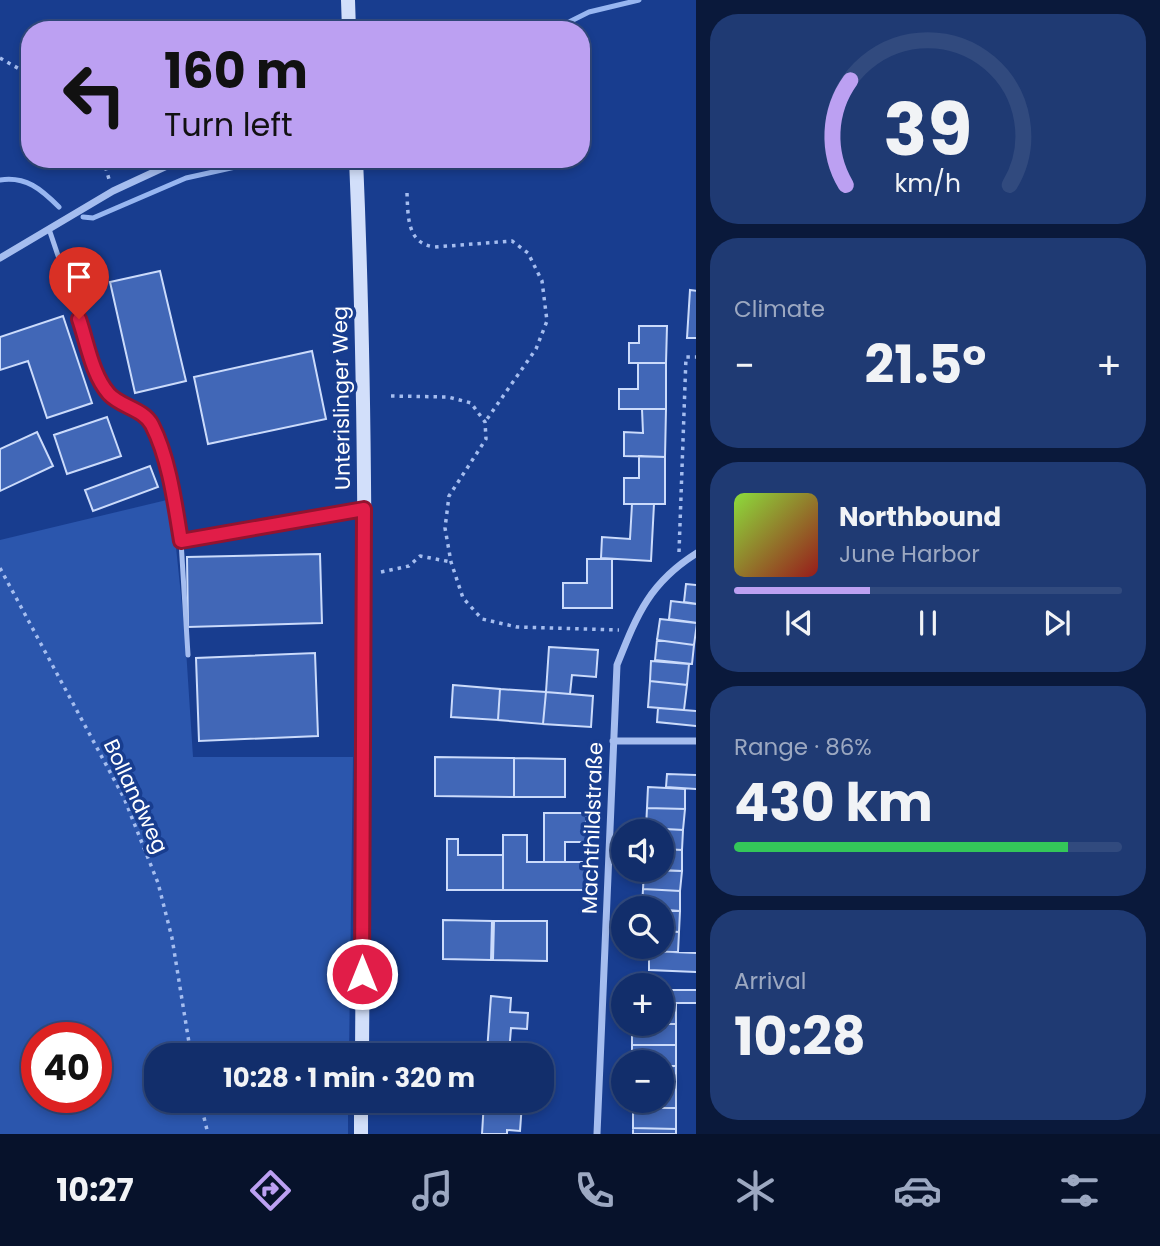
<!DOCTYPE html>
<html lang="en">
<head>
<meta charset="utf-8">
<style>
	:root { --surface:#122e6b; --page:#1f3a73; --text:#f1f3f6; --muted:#9ca8c1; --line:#314a7e; --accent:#bca0f2 }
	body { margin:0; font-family:Poppins,sans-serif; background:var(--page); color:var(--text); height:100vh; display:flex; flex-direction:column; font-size:26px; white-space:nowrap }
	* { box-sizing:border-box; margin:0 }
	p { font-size:23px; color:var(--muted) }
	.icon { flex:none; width:38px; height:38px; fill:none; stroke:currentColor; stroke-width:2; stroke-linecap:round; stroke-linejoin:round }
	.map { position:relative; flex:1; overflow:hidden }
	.drawer { display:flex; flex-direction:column; gap:14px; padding:14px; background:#0a193b; width:464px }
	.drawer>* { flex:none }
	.top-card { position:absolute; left:21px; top:21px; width:569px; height:147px; border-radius:28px; box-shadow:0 4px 10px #0003,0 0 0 2px var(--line); background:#bca0f2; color:#111; overflow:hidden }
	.controls { position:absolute; left:611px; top:819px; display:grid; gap:14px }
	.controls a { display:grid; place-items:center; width:63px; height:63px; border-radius:50%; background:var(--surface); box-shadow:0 4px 10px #0003,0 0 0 2px var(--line); font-size:35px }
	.speed { position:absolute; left:21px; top:1022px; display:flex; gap:14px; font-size:35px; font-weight:700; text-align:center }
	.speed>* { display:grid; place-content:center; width:91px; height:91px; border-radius:50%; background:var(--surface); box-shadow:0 4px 10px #0003,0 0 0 2px var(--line); line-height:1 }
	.speed .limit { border:10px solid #d22; background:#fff; color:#111 }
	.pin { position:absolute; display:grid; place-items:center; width:60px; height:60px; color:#fff; margin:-72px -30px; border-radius:50% 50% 50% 0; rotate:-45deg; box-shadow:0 0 7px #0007 }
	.pin .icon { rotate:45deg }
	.me { position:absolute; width:77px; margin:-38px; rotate:0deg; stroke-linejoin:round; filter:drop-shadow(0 0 5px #0008) }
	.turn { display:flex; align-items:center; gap:24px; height:147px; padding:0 28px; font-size:32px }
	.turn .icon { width:91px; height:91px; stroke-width:2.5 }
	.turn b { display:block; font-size:49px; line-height:60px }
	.big { font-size:52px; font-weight:700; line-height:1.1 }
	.drawer .widget { flex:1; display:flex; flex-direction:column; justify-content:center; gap:10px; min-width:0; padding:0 24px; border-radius:28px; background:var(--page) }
	.drawer .dial { align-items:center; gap:0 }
	.dial svg { height:182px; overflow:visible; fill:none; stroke:var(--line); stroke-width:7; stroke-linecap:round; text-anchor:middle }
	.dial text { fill:var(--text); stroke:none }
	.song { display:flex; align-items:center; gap:21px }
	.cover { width:84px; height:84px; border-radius:10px; background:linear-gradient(135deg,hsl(90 70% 55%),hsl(0 70% 35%)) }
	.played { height:7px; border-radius:4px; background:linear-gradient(90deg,var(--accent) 35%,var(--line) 35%) }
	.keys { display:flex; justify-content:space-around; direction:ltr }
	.heat { display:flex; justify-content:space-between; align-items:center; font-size:38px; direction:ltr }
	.charge { height:10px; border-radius:5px; background:linear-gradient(90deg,#34c759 86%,var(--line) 0) }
	.trip { position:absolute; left:144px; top:1043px; width:410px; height:70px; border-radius:28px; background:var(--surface); box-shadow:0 4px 10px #0003,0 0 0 2px var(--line); font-weight:700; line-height:70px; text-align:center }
	.menu { display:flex; height:112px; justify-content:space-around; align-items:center; background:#07122b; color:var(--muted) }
	.menu .icon { width:49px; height:49px }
	.menu .on { color:var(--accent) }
	.menu b { font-size:32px; color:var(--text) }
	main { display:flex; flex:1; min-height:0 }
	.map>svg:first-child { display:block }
	.green { fill:#2b56ad; fill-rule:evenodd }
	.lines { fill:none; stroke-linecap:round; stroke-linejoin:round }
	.stream { stroke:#97b6f1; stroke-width:5 }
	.building { fill:#4167b7; stroke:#cbdbfb; stroke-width:2 }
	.path { stroke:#a5bdef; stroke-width:3.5; stroke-dasharray:3.5 5; stroke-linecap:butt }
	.lane { stroke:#a5bdef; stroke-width:5 }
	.street { stroke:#a5bdef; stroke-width:7 }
	.secondary { stroke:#d2dffa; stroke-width:14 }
	.route-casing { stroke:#92132f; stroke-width:18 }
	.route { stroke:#e11d48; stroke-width:12 }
	.labels { text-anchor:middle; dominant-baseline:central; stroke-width:7; stroke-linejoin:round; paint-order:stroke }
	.street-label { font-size:21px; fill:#fff; stroke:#183d8f }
</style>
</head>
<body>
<main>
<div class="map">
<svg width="697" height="1134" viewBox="0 0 697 1134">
	<rect width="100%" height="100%" fill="#183d8f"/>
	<path class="green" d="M171,499L185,634L193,757H353L349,1055H156V1101H348V1134H0V540ZM37,1038H96V1097H37Z"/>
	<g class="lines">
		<path class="stream" d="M553,30L589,12L639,0
			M0,180C26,176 41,189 59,207
			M83,217L93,218L186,178L272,159"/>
	</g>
	<path class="building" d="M160,271L186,381L135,393L110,282Z
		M690,290L697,291V338H687Z
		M63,316L92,403L47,418L28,361L0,370V337Z
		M639,326H667L666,363H629V343H639Z
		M312,351L326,419L208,444L194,377Z
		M638,363H666V409H619V389H638Z
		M642,409H666L665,457L624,456V432L643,433Z
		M107,417L121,456L67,474L54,435Z
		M37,432L53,466L0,491V449Z
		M639,456L665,457V504H624V478H639Z
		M150,466L158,487L93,511L85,490Z
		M632,504H654L651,561L601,558L602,537L630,539Z
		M320,554L322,623L188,627L187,557Z
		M587,559H612V608H563V583H587Z
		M686,584L697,585V604L684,602Z
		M671,601L697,604V623L669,619Z
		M660,619L697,623L694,645L657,640Z
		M657,640L694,645L692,664L655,660Z
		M549,647L598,650L596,677L572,675L570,694L546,692Z
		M315,653L318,736L199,741L196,658Z
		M651,661L689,664L687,685L650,681Z
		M650,681L687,685L684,710L648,707Z
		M453,685L500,689L498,720L451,717Z
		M500,689L546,692L543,724L498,720Z
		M546,692L593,696L591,727L543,724Z
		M658,708L697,711V726L657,722Z
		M435,757L514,758V797L435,796Z
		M514,758L565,759V797H514Z
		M667,774L697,775V789L666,787Z
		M648,787L685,789V809L647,808Z
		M647,808L685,809L683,830L646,828Z
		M544,813H586V842H565V862H544Z
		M646,828L683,830L682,850L662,849V831H646Z
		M503,835H527V862H586V890H503Z
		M447,839H458V855H503V890H447Z
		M662,849L682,850V871L662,870Z
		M644,870L682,871L680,891L643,889Z
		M643,889L680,891V911L642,908Z
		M662,911H680L679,932L662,931Z
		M443,920L492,921L491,960L443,959Z
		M494,921H547V961L493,960Z
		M662,931L679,932L678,952L641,951V947H662Z
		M649,951L697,953V972L649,970Z
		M662,990H697V1003H662Z
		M491,996L511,998L510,1012L528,1013L527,1029L511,1028L509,1053L487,1052Z
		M662,1003H676V1024H632H662Z
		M632,1024H676V1045H632Z
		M632,1045H676V1066H662V1062H632Z
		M662,1066H676V1087H662Z
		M662,1087H676V1108H633V1101H662Z
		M484,1101L522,1103L520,1131L507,1130V1134H482Z
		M633,1108H676V1129L633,1128Z
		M633,1128L676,1129V1134H633Z"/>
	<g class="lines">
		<path class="path" d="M0,58L30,75
			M103,159L109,179
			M407,193C408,217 407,244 435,247L512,241L528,253L542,281L547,321L536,349L485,422
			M391,396L448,397L471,403L485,422L486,439L449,496L445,528L451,562L463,598L482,619L517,627L619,630
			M679,552L686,357H697
			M0,568L124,798L158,883L172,938L191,1055
			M381,572L409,566L420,556L451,562
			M200,1101L208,1134"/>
		<path class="lane" d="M49,229L100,380L109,394L140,413L152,423L166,467L174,493L181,541L188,655
			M181,541L364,509"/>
		<path class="street" d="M0,258L113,191L182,159
			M613,741H697
			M597,1134L617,665C637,615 649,583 697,553"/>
		<path class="secondary" d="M348,0L349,30
			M356,159C369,458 364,757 362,1055
			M361,1134V1101"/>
	</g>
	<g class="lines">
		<g class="route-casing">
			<path id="route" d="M79,319C87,342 92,375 109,394C121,407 144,409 152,425C169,458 175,504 181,541L364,509L362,974"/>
		</g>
		<use href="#route" class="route"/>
	</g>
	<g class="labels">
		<g class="street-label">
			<text transform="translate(341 398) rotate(-91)">Unterislinger Weg</text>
			<text transform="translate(136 796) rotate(65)">Bollandweg</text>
			<text transform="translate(592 828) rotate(-88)">Machthildstraße</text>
		</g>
	</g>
</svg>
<div class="controls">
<a><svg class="icon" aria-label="sound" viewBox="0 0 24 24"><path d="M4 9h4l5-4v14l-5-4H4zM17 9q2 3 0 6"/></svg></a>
<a><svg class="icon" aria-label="search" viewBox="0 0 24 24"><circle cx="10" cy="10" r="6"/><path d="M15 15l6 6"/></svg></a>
<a>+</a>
<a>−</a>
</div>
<div class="speed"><div class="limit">40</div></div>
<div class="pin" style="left:79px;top:319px;background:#d93025"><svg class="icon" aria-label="arrive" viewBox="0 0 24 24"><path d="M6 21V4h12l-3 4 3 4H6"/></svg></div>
<svg class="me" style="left:362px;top:974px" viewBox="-20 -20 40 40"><circle r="17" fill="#e11d48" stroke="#fff" stroke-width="3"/><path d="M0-11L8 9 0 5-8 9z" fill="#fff"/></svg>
<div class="trip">10:28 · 1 min · 320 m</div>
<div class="top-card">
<div class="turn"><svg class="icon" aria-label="left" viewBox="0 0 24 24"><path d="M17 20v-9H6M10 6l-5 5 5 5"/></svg><div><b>160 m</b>Turn left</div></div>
</div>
</div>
<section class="drawer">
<div class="widget dial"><svg viewBox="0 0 100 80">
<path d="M14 69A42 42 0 1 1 86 69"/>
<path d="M14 69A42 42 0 0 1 16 23" stroke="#bca0f2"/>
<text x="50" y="56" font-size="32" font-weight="700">39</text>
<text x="50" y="72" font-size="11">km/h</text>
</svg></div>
<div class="widget"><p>Climate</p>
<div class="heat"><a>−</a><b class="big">21.5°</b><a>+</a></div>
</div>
<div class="widget">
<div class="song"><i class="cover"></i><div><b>Northbound</b><p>June Harbor</p></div></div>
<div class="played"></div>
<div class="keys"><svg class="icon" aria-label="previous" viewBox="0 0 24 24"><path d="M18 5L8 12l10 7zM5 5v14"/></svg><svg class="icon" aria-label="pause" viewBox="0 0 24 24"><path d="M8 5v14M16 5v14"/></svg><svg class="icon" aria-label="next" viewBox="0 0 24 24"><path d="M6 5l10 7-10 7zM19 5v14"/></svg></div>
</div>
<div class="widget"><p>Range · 86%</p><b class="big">430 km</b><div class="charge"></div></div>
<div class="widget"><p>Arrival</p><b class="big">10:28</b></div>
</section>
</main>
<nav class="menu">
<b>10:27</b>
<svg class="icon on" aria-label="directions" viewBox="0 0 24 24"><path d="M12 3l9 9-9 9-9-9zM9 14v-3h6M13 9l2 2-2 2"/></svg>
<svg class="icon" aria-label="music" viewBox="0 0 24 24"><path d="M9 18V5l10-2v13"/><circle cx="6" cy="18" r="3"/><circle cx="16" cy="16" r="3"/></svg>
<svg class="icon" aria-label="phone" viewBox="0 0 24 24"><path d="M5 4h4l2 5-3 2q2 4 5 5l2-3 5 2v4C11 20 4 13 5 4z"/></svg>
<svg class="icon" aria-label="climate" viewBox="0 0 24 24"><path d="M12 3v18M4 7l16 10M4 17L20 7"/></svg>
<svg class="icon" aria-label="car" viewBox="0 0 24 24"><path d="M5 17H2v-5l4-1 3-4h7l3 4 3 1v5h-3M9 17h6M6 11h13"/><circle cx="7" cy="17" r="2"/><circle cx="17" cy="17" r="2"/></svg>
<svg class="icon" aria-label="filters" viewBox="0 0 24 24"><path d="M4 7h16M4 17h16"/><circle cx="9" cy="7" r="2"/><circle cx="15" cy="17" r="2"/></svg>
</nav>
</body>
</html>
